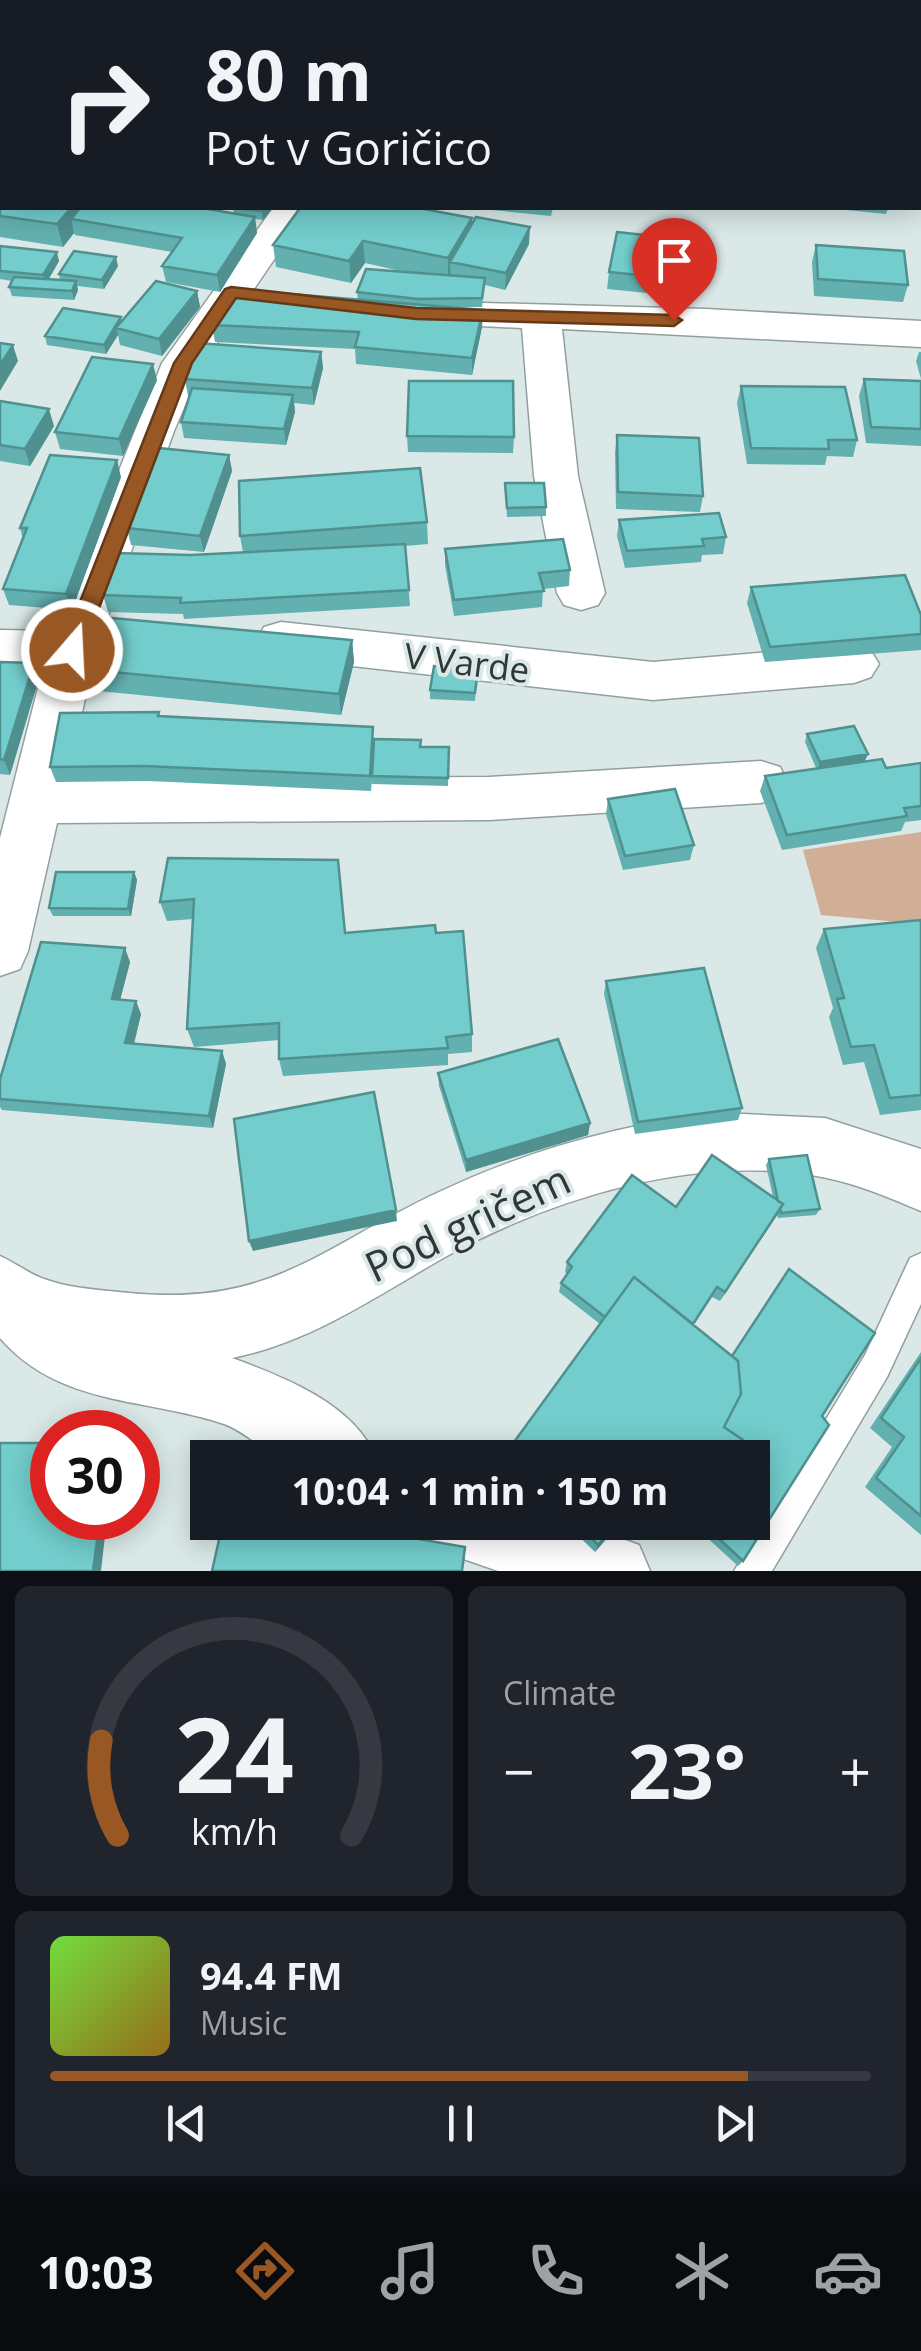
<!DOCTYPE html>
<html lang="en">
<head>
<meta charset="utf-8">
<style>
	:root { --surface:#171b24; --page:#20242c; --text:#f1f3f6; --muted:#9ea1a6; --line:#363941; --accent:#995823 }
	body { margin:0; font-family:"Open Sans",sans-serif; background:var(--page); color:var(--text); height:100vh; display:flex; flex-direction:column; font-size:38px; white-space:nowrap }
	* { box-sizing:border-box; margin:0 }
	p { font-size:32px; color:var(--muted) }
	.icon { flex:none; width:55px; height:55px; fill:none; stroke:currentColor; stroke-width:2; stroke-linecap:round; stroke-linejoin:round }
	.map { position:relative; height:1571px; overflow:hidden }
	.details { display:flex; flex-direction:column; gap:15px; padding:15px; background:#0d0f14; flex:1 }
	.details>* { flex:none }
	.banner { position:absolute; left:0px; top:0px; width:922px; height:210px; box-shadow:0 5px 25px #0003; background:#171b24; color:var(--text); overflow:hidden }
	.speed { position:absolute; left:30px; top:1410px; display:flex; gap:20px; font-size:50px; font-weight:700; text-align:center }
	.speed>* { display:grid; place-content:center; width:130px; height:130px; border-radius:50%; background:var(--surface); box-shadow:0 5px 25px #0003; line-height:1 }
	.speed .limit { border:15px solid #d22; background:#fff; color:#111 }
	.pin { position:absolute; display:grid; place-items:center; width:85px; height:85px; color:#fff; margin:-102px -42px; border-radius:50% 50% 50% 0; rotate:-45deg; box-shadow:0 0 10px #0007 }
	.pin .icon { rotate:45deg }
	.me { position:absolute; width:110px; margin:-55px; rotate:19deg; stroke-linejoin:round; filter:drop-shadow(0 0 8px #0008) }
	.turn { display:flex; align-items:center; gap:35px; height:210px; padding:0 40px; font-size:45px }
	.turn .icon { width:130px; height:130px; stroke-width:2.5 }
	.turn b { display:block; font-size:70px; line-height:85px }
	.big { font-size:75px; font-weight:700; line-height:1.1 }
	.details .tile { flex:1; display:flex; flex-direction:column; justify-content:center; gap:15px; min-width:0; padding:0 35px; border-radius:15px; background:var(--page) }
	.details .dial { align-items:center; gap:0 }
	.dial svg { height:260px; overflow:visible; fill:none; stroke:var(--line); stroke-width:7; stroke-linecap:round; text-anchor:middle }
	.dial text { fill:var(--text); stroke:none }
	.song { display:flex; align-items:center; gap:30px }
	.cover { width:120px; height:120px; border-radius:15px; background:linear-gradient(135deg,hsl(100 70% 55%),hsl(40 70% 35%)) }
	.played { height:10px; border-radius:5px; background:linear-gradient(90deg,var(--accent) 85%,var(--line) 85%) }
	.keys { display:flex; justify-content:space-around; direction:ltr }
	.heat { display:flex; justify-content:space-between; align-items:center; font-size:55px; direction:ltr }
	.details .tiles { flex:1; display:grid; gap:15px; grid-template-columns:1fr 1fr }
	.tile:last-child { grid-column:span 2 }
	.trip { position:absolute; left:190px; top:1440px; width:580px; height:100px; border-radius:0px; background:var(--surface); box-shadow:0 5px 25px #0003; font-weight:700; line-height:100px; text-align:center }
	.menu { display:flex; height:160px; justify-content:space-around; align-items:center; background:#090b0e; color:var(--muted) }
	.menu .icon { width:70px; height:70px }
	.menu .current { color:var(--accent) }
	.menu b { font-size:45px; color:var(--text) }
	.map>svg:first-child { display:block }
	.green { fill:#d1ae96 }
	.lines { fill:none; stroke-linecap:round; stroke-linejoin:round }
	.service-casing { stroke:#929f9e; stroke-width:3 }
	.minor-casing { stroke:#929f9e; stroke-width:3 }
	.service { fill:#fff; fill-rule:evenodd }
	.minor { fill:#fff; fill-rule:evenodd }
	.wall { fill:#62b0af }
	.shaded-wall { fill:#50908f }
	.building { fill:#72cdcc; stroke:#50908f; stroke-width:2.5 }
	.route { fill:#995823; stroke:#633917; stroke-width:2.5 }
	.labels { text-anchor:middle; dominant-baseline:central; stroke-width:8; stroke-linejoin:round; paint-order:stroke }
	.street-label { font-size:35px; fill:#313636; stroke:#dae8e8 }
	.near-street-label { font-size:42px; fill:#313636; stroke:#dae8e8 }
</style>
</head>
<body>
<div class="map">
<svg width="921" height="1571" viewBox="0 0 921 1571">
	<rect width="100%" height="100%" fill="#dae8e8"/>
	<path class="green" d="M921,832V924L821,915L803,850Z"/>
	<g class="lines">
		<g class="service-casing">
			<path id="service" d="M921,1253V1304L887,1377L772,1571H734L865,1355L910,1258Z"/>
		</g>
		<g class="minor-casing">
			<path id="minor" d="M2,14V37L0,38V15Z
				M273,208H309L203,364L174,431L96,650L67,779L489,777L761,761L780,767L787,782L780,797L761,803L489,820L57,823L28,951L20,969L0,976V838L43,668L0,666V630L55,631L162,363Z
				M413,301L706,309L921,321V347L562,329L578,476L605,593L598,605L581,610L564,605L557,593L534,476L522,328L399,322L393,313L399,304Z
				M281,622L653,662L854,645L871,651L879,664L871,677L854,683L653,700L281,658L264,653L257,640L264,627Z
				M722,1113L825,1118L921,1149V1211C890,1198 860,1185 827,1178C701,1152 556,1196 445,1257C378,1295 310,1343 232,1358C284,1377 354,1404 376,1458C349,1458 310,1465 284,1458C263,1452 245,1431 224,1424C144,1397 60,1407 0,1338V1256C16,1263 30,1275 47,1280C73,1289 102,1290 129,1293C272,1307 319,1248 439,1192C529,1150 623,1123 722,1113Z
				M422,1522H576L639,1545L650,1571H498L432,1548Z"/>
		</g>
		<use href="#service" class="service"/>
		<use href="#minor" class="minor"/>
	</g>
	<path class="wall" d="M113,0H191H174L173,2H113Z
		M260,0H310L309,2H261Z
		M588,0H657L656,2H588Z
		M0,174L234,213L233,208H273L263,220L255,219L257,233L220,292L166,282L162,266L172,252L75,235L74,233L63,247L0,237Z
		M472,208H553L551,216Z
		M827,208H888L886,214Z
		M472,225L529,244L505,290L485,285L482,307H450L483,310L482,327L472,375L356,364L355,349L215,342L212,325L358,300L357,292L409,273L365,263L351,283L276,267L273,245Z
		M710,242L704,285L669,281L667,295L607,289L609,272Z
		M816,245L908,285L903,302L814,296L812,262Z
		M0,246L59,261L48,280H60L59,274L118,266L104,289L77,286L78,290L74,300L12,296L9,287L12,281L0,279Z
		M197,291L200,307L162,356L120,345L118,335L106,354L47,345L45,336L122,321Z
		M321,352L323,368L314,405L294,403L295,412L286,445L184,438L181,422L189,396H188L185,379Z
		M919,352H921V379L916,361Z
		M864,379L921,381V446L866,443L859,396Z
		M157,380L123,456L60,449L55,432Z
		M741,386L857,440L853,457L827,456L825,465L747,464L737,403Z
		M0,401L54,426L30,466L0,461Z
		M617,435L703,496L700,512L616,509L615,452Z
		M407,436L514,437L513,453L408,452Z
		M229,455L232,471L204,552L131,545L127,528Z
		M121,477L72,610L9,605L3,589L23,539L20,528Z
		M505,483L546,507V516L507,517Z
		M619,520L726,537L723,554L702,555L701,562L625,568L617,536Z
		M427,522L428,544L405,546L410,606L184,619L183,614L108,612L103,595L191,555L243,552L240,536Z
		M445,549L570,570L569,586L543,589L542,607L454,616L445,565Z
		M751,587L921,615V650L765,662L747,603Z
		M352,640L354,662L341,715L78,689L71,668Z
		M0,662L34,663L39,678L10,775L0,774Z
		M477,677L475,701L430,699V690Z
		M160,716L374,739L421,747H449L448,786L372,784V780L371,791L148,781L56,782L50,767Z
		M807,734L868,754L865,761L886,768L921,763V820L905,822L901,831L782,850L760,791L765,776L816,768L805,742Z
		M608,799L694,845L690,860L623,870L606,814Z
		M168,858L346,933H436L472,1034V1052L448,1054V1065L283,1076L279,1059V1040L194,1047L187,1029L193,919L167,921L160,902Z
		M134,872L137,880L131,916H53L49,908Z
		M921,920V1110L880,1115L864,1062L843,1065L829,1017L833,1008L816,948L824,929Z
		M130,962L120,1000L141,1014L134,1044L222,1051L226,1064L213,1128L2,1110L0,1107V1079Z
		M606,981L742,1108L738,1120L635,1134L604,994Z
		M438,1073L590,1123L588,1135L466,1172L439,1086Z
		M769,1159L820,1209L816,1215L778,1218L777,1215L720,1301L712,1297L694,1325L732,1356L822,1416L743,1561L738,1566L690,1522H752V1458H504L600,1324L559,1292L561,1283L567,1274L565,1272L567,1262L676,1207L773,1197L766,1165Z
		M921,1352V1535L865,1487L892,1447L870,1428Z
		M564,1522H621L595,1552Z"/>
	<path class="shaded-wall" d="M71,208H96L71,219L74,233L63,247L57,224Z
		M265,208H273L263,220L262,211Z
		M255,217L257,233L220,292L217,275Z
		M472,218V241L450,262L451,277L448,281V258Z
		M530,227L529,244L505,290L506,273Z
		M363,241L365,263L351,283L349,261Z
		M57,252L59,261L46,284L43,275Z
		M116,257L118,266L104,289L102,280Z
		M76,281L78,290L74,300L72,291Z
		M197,291L200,307L162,356L159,339Z
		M483,310L482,327L472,375V358Z
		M121,317L123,326L116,328L118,335L106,354L104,345Z
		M13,345L18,361L0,391V365Z
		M321,352L323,368L314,405L312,388Z
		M153,364L157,380L123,456L119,439Z
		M293,395L295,412L286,445L284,429Z
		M49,409L54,426L30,466L25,449Z
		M229,455L232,471L204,552L200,536Z
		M117,460L121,477L72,610L66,594Z
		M352,640L354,662L341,715L339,694Z
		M34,663L39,678L10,775L4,760Z
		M868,754L864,762L817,770L820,762Z
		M134,872L137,880L131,916L128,909Z
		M125,948L130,962L117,1012L112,999Z
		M136,1001L141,1014L131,1056L125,1043Z
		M222,1051L226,1064L213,1128L209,1116Z
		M590,1123L588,1135L466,1172V1160Z
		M783,1204L777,1215L720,1301L725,1292Z
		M396,1210L397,1221L253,1251L249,1241Z
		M100,1518H107L101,1571H93Z
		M618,1522H621L595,1552L598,1545Z"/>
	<path class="building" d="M334,0L465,1V2H334Z
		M685,0H789V2H711Z
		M843,0H900V2H843Z
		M920,98L921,99V133H920Z
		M2,171V208H71L57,224L0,216V174Z
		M80,208H202L255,217L217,275L162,266L182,238L71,219Z
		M233,208H265L262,211Z
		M300,208H418L472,218L448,258L363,241L349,261L273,245Z
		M476,217L530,227L506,273L450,262Z
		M617,232L710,242L707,268L671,264L669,278L609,272Z
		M816,245L904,251L908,285L818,279Z
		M0,246L57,252L43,275L0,271Z
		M74,251L116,257L102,280L59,274Z
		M366,269L485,278L482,298L418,299L357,292Z
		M14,277L76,281L72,291L9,287Z
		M156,281L197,291L159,339L116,328Z
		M231,289L483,310L472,358L355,347L359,332L212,325Z
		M63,308L121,317L104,345L45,336Z
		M0,343L13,345L0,365Z
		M197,343L321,352L312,388L185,379Z
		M92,357L153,364L119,439L55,432Z
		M864,379L921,381V429L871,427Z
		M409,381H513L514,437L407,436Z
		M741,386L845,387L857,440H828L829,449L751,448Z
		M192,388L293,395L284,429L181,422Z
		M0,401L49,409L25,449L0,445Z
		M617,435L699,438L703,496L618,492Z
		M159,448L229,455L200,536L127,528Z
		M50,455L117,460L66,594L3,589L27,528H20Z
		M420,468L427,522L240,536L239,481Z
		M505,483H544L546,507L507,508Z
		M719,513L726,537L702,539L704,546L627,551L619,520Z
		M563,539L570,570L539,573L544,591L454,600L445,549Z
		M405,544L409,590L180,603L181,598L103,595L115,553L191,555Z
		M905,575L921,615V634L770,647L751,587Z
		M90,616L352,640L339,694L71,668Z
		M0,662L34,663L4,760L0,759Z
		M434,666L478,669L475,693L430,690Z
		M159,712L158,716L373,727L370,776L144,766L50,767L60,713Z
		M854,726L868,754L820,762L807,734Z
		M374,739L421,740L420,747H449L448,778L372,776Z
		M882,759L886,768L921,763V806L904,808L907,816L787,835L765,776Z
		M675,789L694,845L625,856L608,799Z
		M168,858L338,860L345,933L435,925L436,933L463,931L472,1034L446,1037L448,1048L279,1059V1023L187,1029L194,899L160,902Z
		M56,872H134L128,909L49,908Z
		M921,920V1095L890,1098L874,1045L851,1047L837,999L844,998L824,929Z
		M41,942L125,948L112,999L136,1001L125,1043L222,1051L209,1116L0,1099V1079Z
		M704,968L742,1108L638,1122L606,981Z
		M558,1039L590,1123L466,1160L438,1073Z
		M374,1092L396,1210L249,1241L234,1119Z
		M712,1155L783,1204L725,1292L717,1287L693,1324L634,1277L605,1317L561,1283L572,1267L567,1262L632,1175L676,1207Z
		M807,1155L820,1209L781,1213L780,1208L783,1204L778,1201L769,1159Z
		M789,1269L875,1333L822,1416L829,1425L743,1561L701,1522H752V1458H744L743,1440L724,1427L741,1394L738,1361L732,1356Z
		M634,1277L738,1361L741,1394L724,1427L743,1440L744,1458H506L504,1456Z
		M921,1358V1516L876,1478L904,1437L881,1418Z
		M0,1443H52V1518H100L93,1571H0Z
		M223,1522H367L366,1530L465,1547L462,1571H212Z
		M575,1522H618L598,1545Z"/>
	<path class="route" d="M231,287L416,308L674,315L682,320L674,326L416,319L236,298L192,363L83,650L72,658L65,655L61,650L174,363L225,289Z"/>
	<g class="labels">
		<g class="street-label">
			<text transform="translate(467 662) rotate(7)">V Varde</text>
		</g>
		<g class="near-street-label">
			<text transform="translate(467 1222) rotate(-25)">Pod gričem</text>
		</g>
	</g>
</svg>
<div class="speed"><div class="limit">30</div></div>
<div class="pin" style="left:674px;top:320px;background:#d93025"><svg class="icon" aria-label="arrive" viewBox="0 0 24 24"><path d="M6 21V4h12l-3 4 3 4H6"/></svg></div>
<svg class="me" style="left:72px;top:650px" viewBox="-20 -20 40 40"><circle r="17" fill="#995823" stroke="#fff" stroke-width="3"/><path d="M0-11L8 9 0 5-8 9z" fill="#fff"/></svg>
<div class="trip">10:04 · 1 min · 150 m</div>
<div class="banner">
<div class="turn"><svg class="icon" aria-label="right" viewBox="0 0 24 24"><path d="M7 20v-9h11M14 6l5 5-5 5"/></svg><div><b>80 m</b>Pot v Goričico</div></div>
</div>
</div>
<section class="details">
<div class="tiles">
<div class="tile dial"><svg viewBox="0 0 100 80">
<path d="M14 69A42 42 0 1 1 86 69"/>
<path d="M14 69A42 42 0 0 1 9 40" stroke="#995823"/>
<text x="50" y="56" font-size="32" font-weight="700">24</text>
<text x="50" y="72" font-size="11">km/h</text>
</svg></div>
<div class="tile"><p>Climate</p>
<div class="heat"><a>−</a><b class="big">23°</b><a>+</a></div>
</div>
<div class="tile">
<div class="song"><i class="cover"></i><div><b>94.4 FM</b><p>Music</p></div></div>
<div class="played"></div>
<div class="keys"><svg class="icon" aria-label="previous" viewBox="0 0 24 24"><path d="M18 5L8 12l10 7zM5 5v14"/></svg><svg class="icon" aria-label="pause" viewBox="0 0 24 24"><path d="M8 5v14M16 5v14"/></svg><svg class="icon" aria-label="next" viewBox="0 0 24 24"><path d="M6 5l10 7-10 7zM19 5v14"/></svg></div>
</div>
</div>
</section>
<nav class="menu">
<b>10:03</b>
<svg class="icon current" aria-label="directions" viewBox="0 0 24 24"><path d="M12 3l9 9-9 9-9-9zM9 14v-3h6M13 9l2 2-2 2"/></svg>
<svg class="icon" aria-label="music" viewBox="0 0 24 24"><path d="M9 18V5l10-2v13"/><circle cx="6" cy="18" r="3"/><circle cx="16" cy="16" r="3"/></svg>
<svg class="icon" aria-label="phone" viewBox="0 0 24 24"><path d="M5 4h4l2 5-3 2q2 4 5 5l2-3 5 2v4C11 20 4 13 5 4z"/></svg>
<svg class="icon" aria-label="climate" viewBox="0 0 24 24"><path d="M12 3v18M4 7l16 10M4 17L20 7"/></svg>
<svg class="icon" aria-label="car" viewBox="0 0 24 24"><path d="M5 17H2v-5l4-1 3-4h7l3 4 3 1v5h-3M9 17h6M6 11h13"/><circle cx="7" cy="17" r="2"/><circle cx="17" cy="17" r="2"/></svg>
</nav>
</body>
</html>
